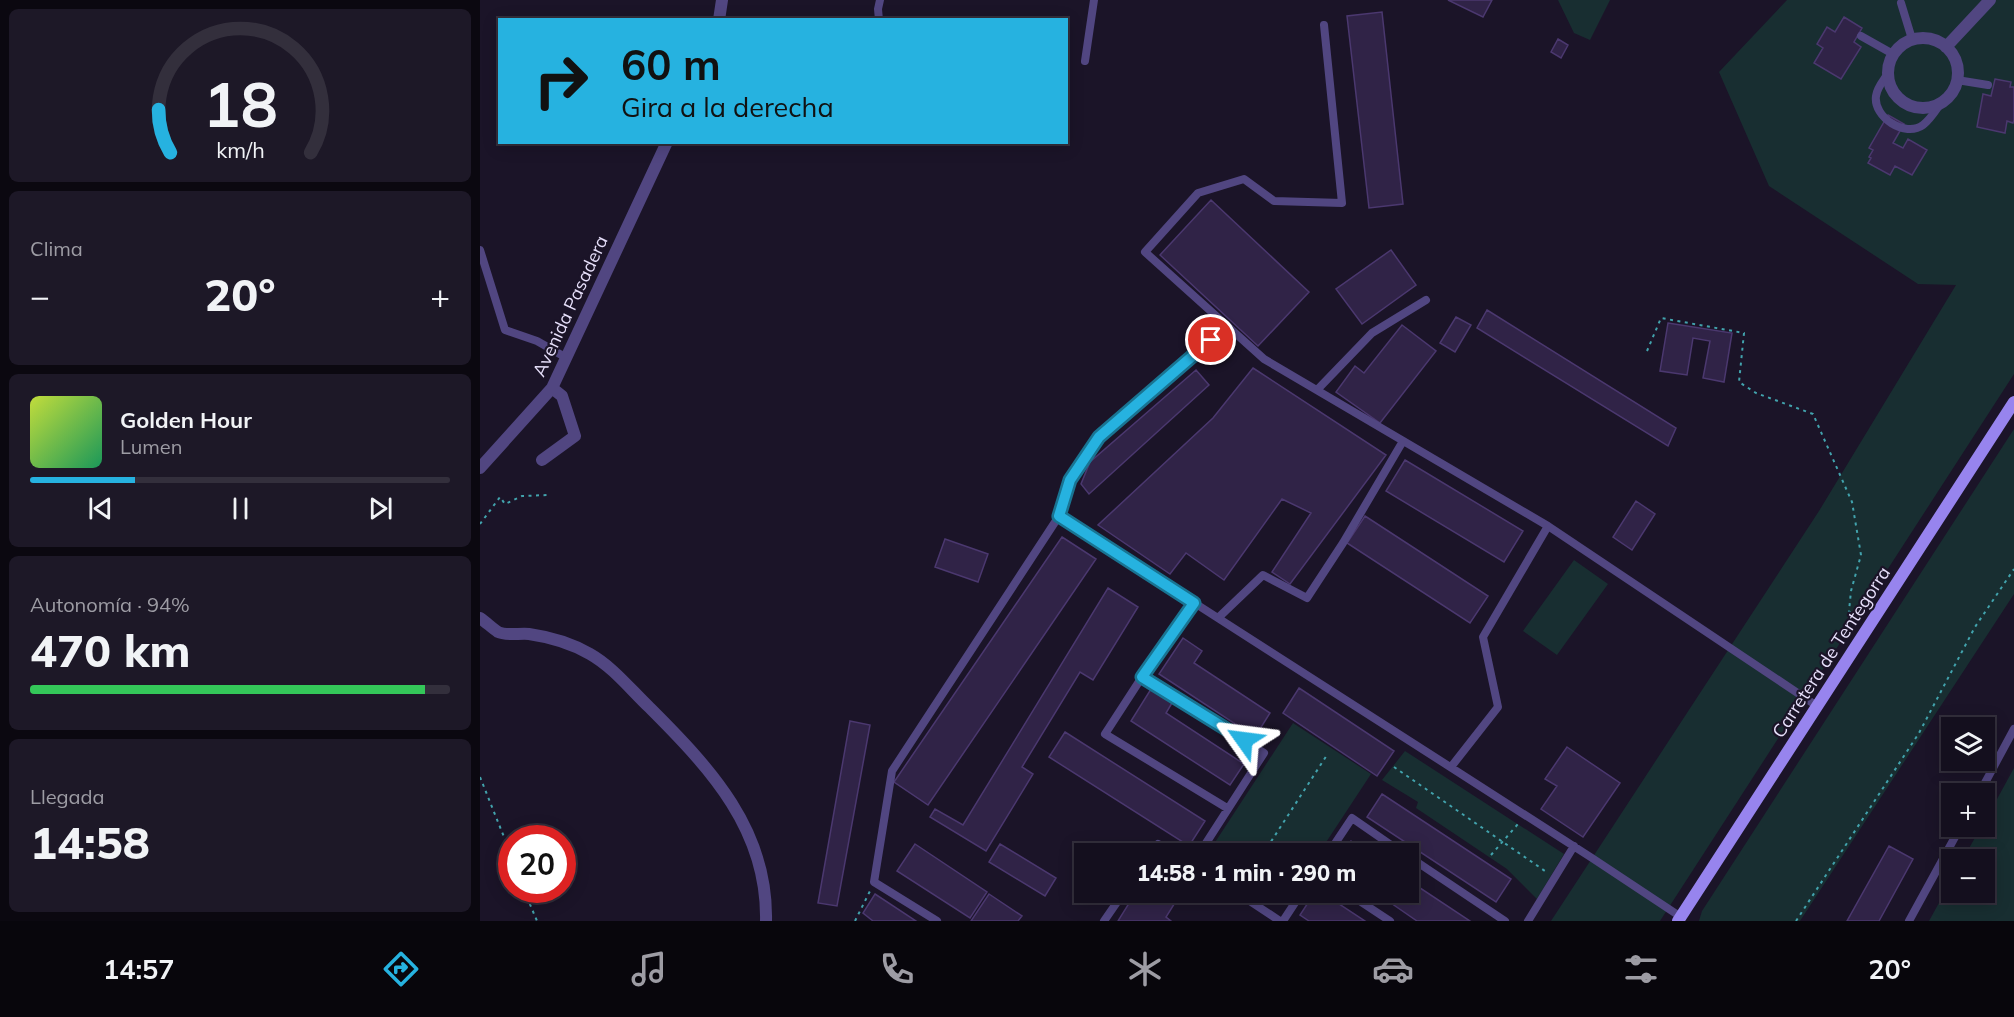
<!DOCTYPE html>
<html lang="es">
<head>
<meta charset="utf-8">
<style>
	:root { --surface:#140f1e; --page:#1d1827; --text:#f1f3f6; --muted:#9d9ca4; --line:#332f3c; --accent:#26b2e0 }
	body { margin:0; font-family:Mulish,sans-serif; background:var(--page); color:var(--text); height:100vh; display:flex; flex-direction:column; font-size:22px; white-space:nowrap }
	* { box-sizing:border-box; margin:0 }
	p { font-size:20px; color:var(--muted) }
	.icon { flex:none; width:33px; height:33px; fill:none; stroke:currentColor; stroke-width:2; stroke-linecap:round; stroke-linejoin:round }
	.map { position:relative; flex:1; overflow:hidden }
	.sheet { display:flex; flex-direction:column; gap:9px; padding:9px; background:#0b0810; width:480px }
	.sheet>* { flex:none }
	.banner { position:absolute; left:18px; top:18px; width:570px; height:126px; border-radius:0px; box-shadow:0 3px 15px #0003,0 0 0 2px var(--line); background:#26b2e0; color:#111; overflow:hidden }
	.tools { position:absolute; left:1461px; top:717px; display:grid; gap:12px }
	.tools a { display:grid; place-items:center; width:54px; height:54px; border-radius:0px; background:var(--surface); box-shadow:0 3px 15px #0003,0 0 0 2px var(--line); font-size:30px }
	.speed { position:absolute; left:18px; top:825px; display:flex; gap:12px; font-size:30px; font-weight:700; text-align:center }
	.speed>* { display:grid; place-content:center; width:78px; height:78px; border-radius:50%; background:var(--surface); box-shadow:0 3px 15px #0003,0 0 0 2px var(--line); line-height:1 }
	.speed .limit { border:9px solid #d22; background:#fff; color:#111 }
	.pin { position:absolute; display:grid; place-items:center; width:51px; height:51px; color:#fff; margin:-26px; border:3px solid #fff; border-radius:50%; box-shadow:0 2px 6px #0007 }
	.me { position:absolute; width:66px; margin:-33px; rotate:301deg; stroke-linejoin:round; filter:drop-shadow(0 0 4px #0008) }
	.turn { display:flex; align-items:center; gap:21px; height:126px; padding:0 24px; font-size:27px }
	.turn .icon { width:78px; height:78px; stroke-width:2.5 }
	.turn b { display:block; font-size:42px; line-height:51px }
	.big { font-size:45px; font-weight:800; line-height:1.1 }
	.sheet .tile { flex:1; display:flex; flex-direction:column; justify-content:center; gap:9px; min-width:0; padding:0 21px; border-radius:9px; background:var(--page) }
	.sheet .dial { align-items:center; gap:0 }
	.dial svg { height:156px; overflow:visible; fill:none; stroke:var(--line); stroke-width:7; stroke-linecap:round; text-anchor:middle }
	.dial text { fill:var(--text); stroke:none }
	.song { display:flex; align-items:center; gap:18px }
	.cover { width:72px; height:72px; border-radius:9px; background:linear-gradient(135deg,hsl(70 70% 55%),hsl(150 70% 35%)) }
	.played { height:6px; border-radius:3px; background:linear-gradient(90deg,var(--accent) 25%,var(--line) 25%) }
	.keys { display:flex; justify-content:space-around; direction:ltr }
	.heat { display:flex; justify-content:space-between; align-items:center; font-size:33px; direction:ltr }
	.charge { height:9px; border-radius:4px; background:linear-gradient(90deg,#34c759 94%,var(--line) 0) }
	.trip { position:absolute; left:594px; top:843px; width:345px; height:60px; border-radius:0px; background:var(--surface); box-shadow:0 3px 15px #0003,0 0 0 2px var(--line); font-weight:800; line-height:60px; text-align:center }
	.dock { display:flex; height:96px; justify-content:space-around; align-items:center; background:#08060c; color:var(--muted) }
	.dock .icon { width:42px; height:42px }
	.dock .current { color:var(--accent) }
	.dock b { font-size:27px; color:var(--text) }
	main { display:flex; flex:1; min-height:0 }
	.map>svg:first-child { display:block }
	.green { fill:#182e31 }
	.building { fill:#302347; stroke:#4b386f; stroke-width:1.5 }
	.lines { fill:none; stroke-linecap:round; stroke-linejoin:round }
	.path { stroke:#42a3ad; stroke-width:2; stroke-dasharray:3 4.5; stroke-linecap:butt }
	.lane { stroke:#514681; stroke-width:8 }
	.street { stroke:#514681; stroke-width:12 }
	.secondary { stroke:#9784ee; stroke-width:12 }
	.route-casing { stroke:#197492; stroke-width:15 }
	.route { stroke:#26b2e0; stroke-width:10 }
	.labels { text-anchor:middle; dominant-baseline:central; stroke-width:4.5; stroke-linejoin:round; paint-order:stroke }
	.street-label { font-size:18px; fill:#e7e0fb; stroke:#1b1428 }
</style>
</head>
<body>
<main>
<section class="sheet">
<div class="tile dial"><svg viewBox="0 0 100 80">
<path d="M14 69A42 42 0 1 1 86 69"/>
<path d="M14 69A42 42 0 0 1 8 47" stroke="#26b2e0"/>
<text x="50" y="56" font-size="32" font-weight="700">18</text>
<text x="50" y="72" font-size="11">km/h</text>
</svg></div>
<div class="tile"><p>Clima</p>
<div class="heat"><a>−</a><b class="big">20°</b><a>+</a></div>
</div>
<div class="tile">
<div class="song"><i class="cover"></i><div><b>Golden Hour</b><p>Lumen</p></div></div>
<div class="played"></div>
<div class="keys"><svg class="icon" aria-label="previous" viewBox="0 0 24 24"><path d="M18 5L8 12l10 7zM5 5v14"/></svg><svg class="icon" aria-label="pause" viewBox="0 0 24 24"><path d="M8 5v14M16 5v14"/></svg><svg class="icon" aria-label="next" viewBox="0 0 24 24"><path d="M6 5l10 7-10 7zM19 5v14"/></svg></div>
</div>
<div class="tile"><p>Autonomía · 94%</p><b class="big">470 km</b><div class="charge"></div></div>
<div class="tile"><p>Llegada</p><b class="big">14:58</b></div>
</section>
<div class="map">
<svg width="1534" height="921" viewBox="0 0 1534 921">
	<rect width="100%" height="100%" fill="#1b1428"/>
	<path class="green" d="M1078,0H1130L1110,40L1094,33Z
		M1307,0H1534V374L1180,921H1071L1339,511L1476,285L1438,284L1289,186L1239,72Z
		M1534,429V594L1320,921H1219L1222,911Z
		M1094,560L1128,584L1077,655L1043,631Z
		M813,723L891,774L839,853H728Z
		M925,751L1084,854L1057,899L1027,869L936,808L938,802L902,780Z
		M1534,768V921H1449L1471,881L1472,892H1504V860L1483,859L1501,827L1504,826L1505,821Z"/>
	<path class="building" d="M968,0H1012L1003,17Z
		M902,12L923,204L889,208L867,16Z
		M1364,17L1382,28L1374,42L1381,47L1361,79L1334,63L1343,48L1337,44L1347,27L1355,32Z
		M1078,39L1088,45L1081,58L1071,52Z
		M1515,79L1531,82L1530,87H1534V120L1533,123L1527,121L1525,133L1497,127L1503,94L1511,96Z
		M1408,115L1424,124L1413,143L1423,148L1428,139L1447,150L1432,175L1415,166L1410,175L1388,163L1391,158L1389,157L1393,150L1389,148Z
		M731,200L829,292L778,346L680,255Z
		M911,250L936,285L882,324L856,289Z
		M1007,310L1196,428L1188,446L997,328Z
		M976,317L991,325L975,352L960,343Z
		M1188,323L1252,333L1244,382L1223,378L1230,341L1213,338L1207,375L1180,371Z
		M922,325L956,351L900,423L856,392L875,366L884,373Z
		M773,368L906,455L810,584L792,572L831,513L802,499L744,580L706,553L690,574L618,525L733,418Z
		M716,370L729,385L609,494L601,484L610,462Z
		M925,460L1043,531L1024,562L906,491Z
		M1156,501L1175,514L1152,550L1133,537Z
		M885,516L1008,596L990,623L867,543Z
		M582,537L616,559L448,805L414,782Z
		M465,539L508,554L498,582L455,567Z
		M628,588L658,607L613,680L600,672L542,767L553,774L506,851L450,817L455,809L483,825Z
		M703,638L722,651L714,663L790,713L775,737L679,674Z
		M819,688L914,751L897,776L803,713Z
		M671,689L692,703L686,713L764,764L750,785L651,721Z
		M370,721L390,725L357,906L338,903Z
		M585,732L725,821L709,846L569,757Z
		M1087,747L1140,783L1103,837L1061,809L1077,786L1065,779Z
		M902,794L1031,879L1016,902L887,817Z
		M871,841L890,854H862Z
		M435,844L507,892L490,918L417,871Z
		M520,844L576,878L565,896L509,862Z
		M1409,846L1433,859L1399,921H1367Z
		M928,880L990,921H937L895,892H928Z
		M656,892H690L698,898L686,917L691,921H638Z
		M835,892H841L885,921H829L820,915Z
		M395,894L436,921H393L383,913Z
		M509,894L542,916L538,921H491Z"/>
	<g class="lines">
		<path class="path" d="M1167,351L1181,318L1264,333L1259,382L1276,393L1333,414L1372,502L1381,555L1371,591L1369,611L1376,621
			M0,524L20,497L25,504L42,496L69,495
			M914,767L1065,871
			M0,777L32,857
			M783,854L847,755
			M1011,855L1038,824
			M44,890L57,921
			M375,921L390,891
			M1316,921L1439,733L1495,627L1534,569"/>
		<path class="lane" d="M1421,3L1432,39
			M399,20L398,9L400,0
			M844,25L862,203L794,201L764,179L718,193L665,252L784,359L1068,526L1337,706
			M1381,36L1413,54
			M605,61L614,0
			M1407,75C1403,81 1397,88 1396,96C1393,117 1425,138 1443,125C1450,120 1456,110 1461,103
			M1477,80L1508,85
			M0,250L25,330L57,341L85,357
			M837,390L892,333L946,300
			M579,516L1112,858L1201,917
			M714,603L662,677L784,753L719,854
			M738,618L783,575L827,598L863,543L923,441
			M662,677L625,734L747,808
			M971,767L1018,707L1003,637L1068,526
			M1499,794L1534,729
			M671,854L678,844L694,854
			M848,854L872,818L924,854
			M928,856L1025,921
			M756,892L800,921
			M866,892L910,921
			M457,921L394,882L412,771L579,516L590,480L619,437L748,326
			M624,921L644,892
			M803,921L822,892
			M1048,921L1094,846
			M1429,921L1481,826"/>
		<path class="street" d="M239,20L242,0
			M1408 73a35 35 0 1 1 70 0a35 35 0 1 1-70 0Z
			M1466,47L1510,0
			M62,460L95,436L82,396L72,388
			M0,468L72,388L187,142
			M0,618C6,622 12,628 18,632C26,636 40,633 49,634C70,637 91,643 110,654C133,667 151,690 170,708C231,769 288,830 286,921"/>
		<path class="secondary" d="M1198,921L1534,402"/>
	</g>
	<g class="lines">
		<g class="route-casing">
			<path id="route" d="M731,340L619,437L590,480L579,516L714,603L662,677L764,740"/>
		</g>
		<use href="#route" class="route"/>
	</g>
	<g class="labels">
		<g class="street-label">
			<text transform="translate(90 306) rotate(-65)">Avenida Pasadera</text>
			<text transform="translate(1351 652) rotate(-57)">Carretera de Tentegorra</text>
		</g>
	</g>
</svg>
<div class="tools">
<a><svg class="icon" aria-label="layers" viewBox="0 0 24 24"><path d="M12 4l9 5-9 5-9-5zM3 14l9 5 9-5"/></svg></a>
<a>+</a>
<a>−</a>
</div>
<div class="speed"><div class="limit">20</div></div>
<div class="pin" style="left:731px;top:340px;background:#d93025"><svg class="icon" aria-label="arrive" viewBox="0 0 24 24"><path d="M6 21V4h12l-3 4 3 4H6"/></svg></div>
<svg class="me" style="left:764px;top:740px" viewBox="-20 -20 40 40"><path d="M0-17L14 15 0 8-14 15z" fill="#26b2e0" stroke="#fff" stroke-width="4"/></svg>
<div class="trip">14:58 · 1 min · 290 m</div>
<div class="banner">
<div class="turn"><svg class="icon" aria-label="right" viewBox="0 0 24 24"><path d="M7 20v-9h11M14 6l5 5-5 5"/></svg><div><b>60 m</b>Gira a la derecha</div></div>
</div>
</div>
</main>
<nav class="dock">
<b>14:57</b>
<svg class="icon current" aria-label="directions" viewBox="0 0 24 24"><path d="M12 3l9 9-9 9-9-9zM9 14v-3h6M13 9l2 2-2 2"/></svg>
<svg class="icon" aria-label="music" viewBox="0 0 24 24"><path d="M9 18V5l10-2v13"/><circle cx="6" cy="18" r="3"/><circle cx="16" cy="16" r="3"/></svg>
<svg class="icon" aria-label="phone" viewBox="0 0 24 24"><path d="M5 4h4l2 5-3 2q2 4 5 5l2-3 5 2v4C11 20 4 13 5 4z"/></svg>
<svg class="icon" aria-label="climate" viewBox="0 0 24 24"><path d="M12 3v18M4 7l16 10M4 17L20 7"/></svg>
<svg class="icon" aria-label="car" viewBox="0 0 24 24"><path d="M5 17H2v-5l4-1 3-4h7l3 4 3 1v5h-3M9 17h6M6 11h13"/><circle cx="7" cy="17" r="2"/><circle cx="17" cy="17" r="2"/></svg>
<svg class="icon" aria-label="filters" viewBox="0 0 24 24"><path d="M4 7h16M4 17h16"/><circle cx="9" cy="7" r="2"/><circle cx="15" cy="17" r="2"/></svg>
<b>20°</b>
</nav>
</body>
</html>
